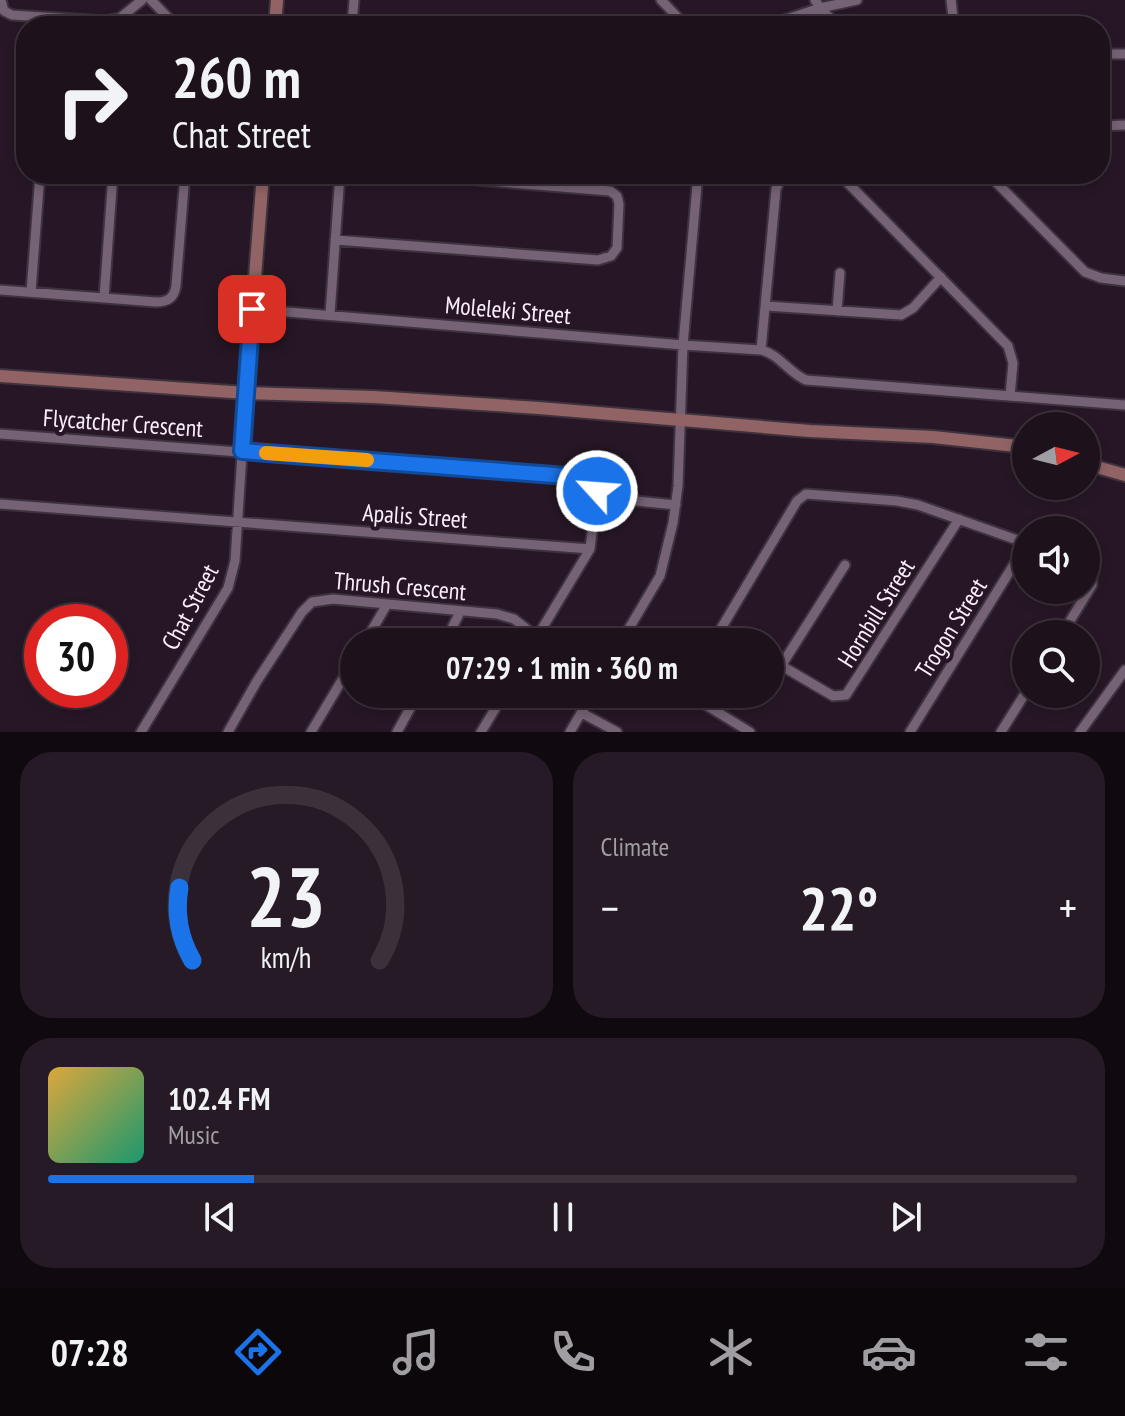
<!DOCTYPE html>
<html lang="en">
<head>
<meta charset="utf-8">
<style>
	:root { --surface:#1d111c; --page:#251a25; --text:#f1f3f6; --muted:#a09da3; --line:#3b313b; --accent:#1a73e8 }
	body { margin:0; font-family:"PT Sans Narrow",sans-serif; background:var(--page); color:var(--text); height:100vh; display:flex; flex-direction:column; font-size:30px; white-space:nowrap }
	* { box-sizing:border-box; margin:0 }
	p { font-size:26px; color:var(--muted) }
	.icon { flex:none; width:44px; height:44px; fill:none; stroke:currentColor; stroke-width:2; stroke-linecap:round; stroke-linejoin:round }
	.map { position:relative; height:732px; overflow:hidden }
	.side { display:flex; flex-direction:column; gap:20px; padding:20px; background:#10090f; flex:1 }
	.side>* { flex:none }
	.banner { position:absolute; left:16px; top:16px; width:1094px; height:168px; border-radius:32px; box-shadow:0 4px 12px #0003,0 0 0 2px var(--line); background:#1d111c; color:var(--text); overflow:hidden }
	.needle { width:52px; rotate:83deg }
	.controls { position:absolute; left:1012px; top:412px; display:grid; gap:16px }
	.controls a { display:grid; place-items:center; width:88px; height:88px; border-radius:50%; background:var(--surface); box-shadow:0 4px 12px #0003,0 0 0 2px var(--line); font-size:40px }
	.speed { position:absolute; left:24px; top:604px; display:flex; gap:16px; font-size:40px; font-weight:700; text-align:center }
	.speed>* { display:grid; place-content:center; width:104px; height:104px; border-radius:50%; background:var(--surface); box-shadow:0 4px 12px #0003,0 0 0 2px var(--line); line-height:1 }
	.speed .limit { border:12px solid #d22; background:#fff; color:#111 }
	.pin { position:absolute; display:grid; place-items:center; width:68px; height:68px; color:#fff; margin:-34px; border-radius:16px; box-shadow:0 4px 12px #0006 }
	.me { position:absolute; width:88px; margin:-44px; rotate:296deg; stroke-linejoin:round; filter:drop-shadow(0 0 6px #0008) }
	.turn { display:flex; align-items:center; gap:28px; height:168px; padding:0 24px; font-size:36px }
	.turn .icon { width:104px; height:104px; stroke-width:2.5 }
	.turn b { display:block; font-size:56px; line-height:68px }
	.big { font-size:60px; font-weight:700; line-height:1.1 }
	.side .tile { flex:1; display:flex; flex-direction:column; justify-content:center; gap:12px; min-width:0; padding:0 28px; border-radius:32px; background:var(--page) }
	.side .dial { align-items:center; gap:0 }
	.dial svg { height:208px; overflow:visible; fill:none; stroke:var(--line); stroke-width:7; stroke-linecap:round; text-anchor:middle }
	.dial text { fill:var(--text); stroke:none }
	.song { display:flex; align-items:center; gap:24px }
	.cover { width:96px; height:96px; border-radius:12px; background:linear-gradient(135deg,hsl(40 70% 55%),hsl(160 70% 35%)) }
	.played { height:8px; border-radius:4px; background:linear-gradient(90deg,var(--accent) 20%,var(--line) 20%) }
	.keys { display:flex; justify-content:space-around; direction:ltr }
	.heat { display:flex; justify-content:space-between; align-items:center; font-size:44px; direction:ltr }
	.side .tiles { flex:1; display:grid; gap:20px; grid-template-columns:1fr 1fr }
	.tile:last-child { grid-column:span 2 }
	.trip { position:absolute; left:340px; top:628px; width:444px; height:80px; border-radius:40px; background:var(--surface); box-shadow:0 4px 12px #0003,0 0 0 2px var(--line); font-weight:700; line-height:80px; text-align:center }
	.menu { display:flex; height:128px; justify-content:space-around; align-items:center; background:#0c070b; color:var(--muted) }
	.menu .icon { width:56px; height:56px }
	.menu .current { color:var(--accent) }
	.menu b { font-size:36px; color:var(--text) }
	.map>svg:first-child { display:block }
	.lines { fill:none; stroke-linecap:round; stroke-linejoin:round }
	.street-casing { stroke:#3e323e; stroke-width:13 }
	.secondary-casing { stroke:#3e323e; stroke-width:16 }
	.street { stroke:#756274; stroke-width:9 }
	.secondary { stroke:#916365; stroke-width:12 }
	.route-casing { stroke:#114b97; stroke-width:20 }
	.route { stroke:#1a73e8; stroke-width:14 }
	.slow { stroke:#f59e0b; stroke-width:14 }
	.labels { text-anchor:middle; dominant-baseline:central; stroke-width:8; stroke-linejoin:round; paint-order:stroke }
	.street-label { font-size:24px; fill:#fbf0fa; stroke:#271726 }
</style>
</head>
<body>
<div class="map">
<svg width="1125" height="732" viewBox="0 0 1125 732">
	<rect width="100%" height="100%" fill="#271726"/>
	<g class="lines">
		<g class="street-casing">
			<path id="street" d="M1,0L4,11L12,15L105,21L120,18L142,0
				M151,0L176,26
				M661,0L686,26
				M815,0L820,8L838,26
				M951,0L954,26
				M352,26L354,0
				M766,26L820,8L857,0
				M1100,54H1125
				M1100,126L1125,125
				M839,174L1008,346L1013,363L1010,396
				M988,174L1085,272L1101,278L1125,281
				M335,240L598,260L611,256L617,248L619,204L617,196L610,191L403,174
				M0,290L156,302C168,302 174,298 176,286L185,174
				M31,292L40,174
				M104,298L113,174
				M766,306L901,315L913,308L941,277
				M252,309L683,345L761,350C779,354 789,373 806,380L1125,405
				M837,311L840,273
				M330,314L340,174
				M761,350L776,189L783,174
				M0,434L585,478L595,484L597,491L590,549L534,642
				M597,497L676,505
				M0,504L590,549
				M723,628L744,642
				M1062,634L1092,585V577L1086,568
				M365,642L386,606
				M445,642L460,612
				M621,642L660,576L673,523L678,486L683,345L698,174
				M713,642L797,501L806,494L897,501L918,505L1026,543
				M770,659L833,696L846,695L959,519
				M781,666L845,565
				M688,694L750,732
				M582,713L617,732
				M141,732L228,588L235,561L246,393
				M228,732L257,681L302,612L312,602L333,599L497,614L514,619L537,637
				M311,732L354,660
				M397,732L418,694
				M481,732L504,694
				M570,732L592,694
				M910,732L1026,545
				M1001,732L1026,692
				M1080,732L1125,670"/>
		</g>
		<g class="secondary-casing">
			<path id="secondary" d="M275,26L277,0
				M0,376L246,393L374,397L539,408L810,431L933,437L1026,447
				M246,393L263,174
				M1086,464L1125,475"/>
		</g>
		<use href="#street" class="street"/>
		<use href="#secondary" class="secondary"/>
	</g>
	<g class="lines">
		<g class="route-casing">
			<path id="route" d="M252,309L242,451L580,477L595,484L597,491"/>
		</g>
		<use href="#route" class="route"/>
		<path class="slow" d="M266,453L367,460"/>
	</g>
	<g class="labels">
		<g class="street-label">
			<text transform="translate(508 310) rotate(5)">Moleleki Street</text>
			<text transform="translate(123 423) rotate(4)">Flycatcher Crescent</text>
			<text transform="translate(415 516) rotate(4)">Apalis Street</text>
			<text transform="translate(400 586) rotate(5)">Thrush Crescent</text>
			<text transform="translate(190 607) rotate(-62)">Chat Street</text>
			<text transform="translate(876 613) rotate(-58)">Hornbill Street</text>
			<text transform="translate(951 628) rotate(-58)">Trogon Street</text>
		</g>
	</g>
</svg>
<div class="controls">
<a><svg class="needle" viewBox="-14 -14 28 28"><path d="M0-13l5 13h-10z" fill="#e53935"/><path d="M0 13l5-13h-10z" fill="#a09da3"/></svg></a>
<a><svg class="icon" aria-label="sound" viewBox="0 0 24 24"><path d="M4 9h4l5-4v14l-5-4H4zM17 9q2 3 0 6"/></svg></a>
<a><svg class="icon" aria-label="search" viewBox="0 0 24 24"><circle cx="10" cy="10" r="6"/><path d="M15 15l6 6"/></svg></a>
</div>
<div class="speed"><div class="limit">30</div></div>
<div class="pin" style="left:252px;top:309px;background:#d93025"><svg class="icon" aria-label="arrive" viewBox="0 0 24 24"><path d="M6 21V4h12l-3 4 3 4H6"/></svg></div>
<svg class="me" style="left:597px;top:491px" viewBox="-20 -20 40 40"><circle r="17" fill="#1a73e8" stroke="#fff" stroke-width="3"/><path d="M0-11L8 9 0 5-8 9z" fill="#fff"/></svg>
<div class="trip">07:29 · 1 min · 360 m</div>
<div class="banner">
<div class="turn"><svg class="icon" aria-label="right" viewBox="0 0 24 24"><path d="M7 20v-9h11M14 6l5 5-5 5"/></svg><div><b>260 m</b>Chat Street</div></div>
</div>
</div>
<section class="side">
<div class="tiles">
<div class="tile dial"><svg viewBox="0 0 100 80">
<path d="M14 69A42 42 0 1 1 86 69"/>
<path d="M14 69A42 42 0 0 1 9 41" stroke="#1a73e8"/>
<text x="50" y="56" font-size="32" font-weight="700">23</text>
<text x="50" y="72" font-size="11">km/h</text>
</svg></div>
<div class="tile"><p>Climate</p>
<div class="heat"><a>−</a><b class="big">22°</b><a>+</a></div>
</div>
<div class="tile">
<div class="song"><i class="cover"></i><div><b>102.4 FM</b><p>Music</p></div></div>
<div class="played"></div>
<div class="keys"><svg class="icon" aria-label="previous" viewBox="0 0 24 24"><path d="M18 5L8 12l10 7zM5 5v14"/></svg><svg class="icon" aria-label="pause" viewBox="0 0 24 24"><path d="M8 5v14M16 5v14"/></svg><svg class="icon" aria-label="next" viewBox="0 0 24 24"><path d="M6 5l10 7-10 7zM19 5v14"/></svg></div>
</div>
</div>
</section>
<nav class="menu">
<b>07:28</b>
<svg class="icon current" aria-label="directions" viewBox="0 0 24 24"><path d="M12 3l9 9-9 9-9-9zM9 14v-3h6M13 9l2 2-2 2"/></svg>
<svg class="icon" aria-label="music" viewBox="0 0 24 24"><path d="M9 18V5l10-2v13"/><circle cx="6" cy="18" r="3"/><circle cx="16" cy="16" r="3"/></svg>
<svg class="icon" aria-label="phone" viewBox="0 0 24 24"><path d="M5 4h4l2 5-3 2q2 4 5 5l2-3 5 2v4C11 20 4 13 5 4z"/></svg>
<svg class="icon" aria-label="climate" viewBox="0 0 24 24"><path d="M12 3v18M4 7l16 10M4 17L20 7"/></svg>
<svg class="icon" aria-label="car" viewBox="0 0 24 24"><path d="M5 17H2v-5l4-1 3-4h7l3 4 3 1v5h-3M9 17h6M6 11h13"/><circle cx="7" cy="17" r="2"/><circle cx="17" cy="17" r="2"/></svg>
<svg class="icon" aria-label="filters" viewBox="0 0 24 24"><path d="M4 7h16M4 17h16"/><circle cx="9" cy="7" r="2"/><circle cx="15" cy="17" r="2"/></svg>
</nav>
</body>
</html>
